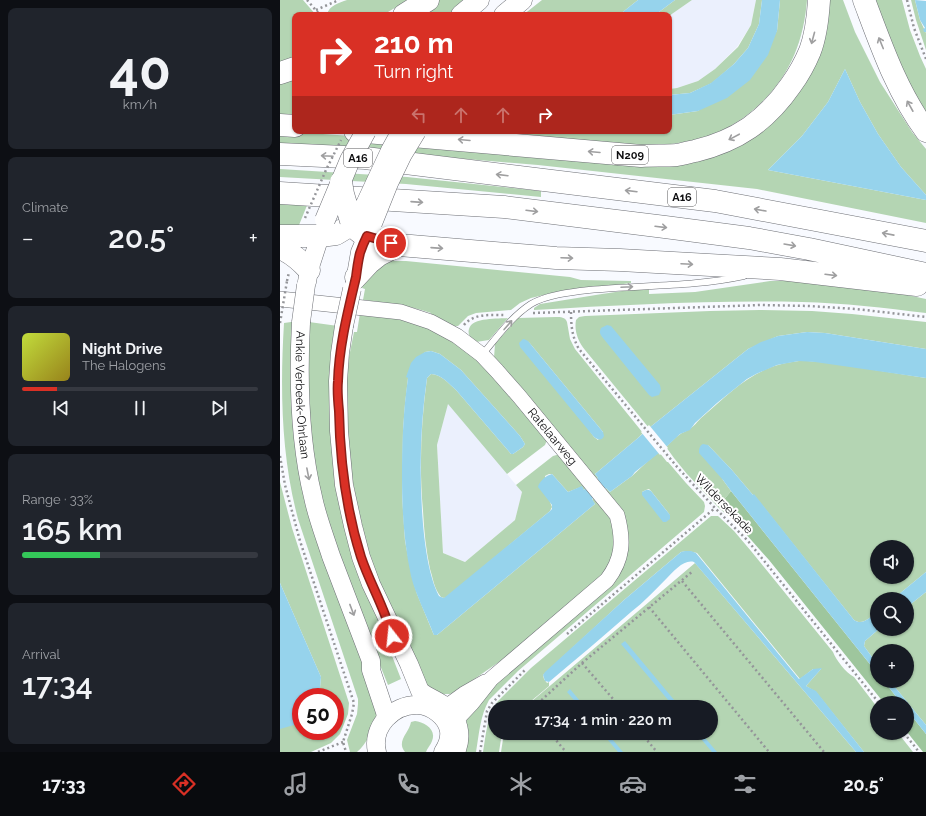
<!DOCTYPE html>
<html lang="en">
<head>
<meta charset="utf-8">
<style>
	:root { --surface:#171b24; --page:#20242c; --text:#f1f3f6; --muted:#9ea1a6; --line:#363941; --accent:#d93025 }
	body { margin:0; font-family:Raleway,sans-serif; background:var(--page); color:var(--text); height:100vh; display:flex; flex-direction:column; font-size:15px; white-space:nowrap }
	* { box-sizing:border-box; margin:0 }
	p { font-size:13px; color:var(--muted) }
	.icon { flex:none; width:22px; height:22px; fill:none; stroke:currentColor; stroke-width:2; stroke-linecap:round; stroke-linejoin:round }
	.map { position:relative; flex:1; overflow:hidden }
	.side { display:flex; flex-direction:column; gap:8px; padding:8px; background:#0d0f14; width:280px }
	.side>* { flex:none }
	.top-card { position:absolute; left:12px; top:12px; width:380px; height:122px; border-radius:8px; box-shadow:0 1px 3px #0004; background:#d93025; color:#fff; overflow:hidden }
	.buttons { position:absolute; left:590px; top:540px; display:grid; gap:8px }
	.buttons a { display:grid; place-items:center; width:44px; height:44px; border-radius:50%; background:var(--surface); box-shadow:0 1px 3px #0004; font-size:20px }
	.speed { position:absolute; left:12px; top:688px; display:flex; gap:8px; font-size:20px; font-weight:700; text-align:center }
	.speed>* { display:grid; place-content:center; width:52px; height:52px; border-radius:50%; background:var(--surface); box-shadow:0 1px 3px #0004; line-height:1 }
	.speed .limit { border:6px solid #d22; background:#fff; color:#111 }
	.pin { position:absolute; display:grid; place-items:center; width:34px; height:34px; color:#fff; margin:-17px; border:2px solid #fff; border-radius:50%; box-shadow:0 1px 4px #0007 }
	.me { position:absolute; width:44px; margin:-22px; rotate:344deg; stroke-linejoin:round; filter:drop-shadow(0 0 3px #0008) }
	.turn { display:flex; align-items:center; gap:14px; height:84px; padding:0 16px; font-size:18px }
	.turn .icon { width:52px; height:52px; stroke-width:2.5 }
	.turn b { display:block; font-size:28px; line-height:34px }
	.lanes { display:flex; align-items:center; height:38px; padding:0 16px; background:#0003; justify-content:center; gap:20px; direction:ltr }
	.lanes .off { opacity:.35 }
	.big { font-size:30px; font-weight:600; line-height:1.1 }
	.side .widget { flex:1; display:flex; flex-direction:column; justify-content:center; gap:6px; min-width:0; padding:0 14px; border-radius:8px; background:var(--page) }
	.side .dial { align-items:center; gap:0 }
	.dial b { font-size:52px; line-height:1 }
	.song { display:flex; align-items:center; gap:12px }
	.cover { width:48px; height:48px; border-radius:6px; background:linear-gradient(135deg,hsl(70 70% 55%),hsl(50 70% 35%)) }
	.played { height:4px; border-radius:2px; background:linear-gradient(90deg,var(--accent) 15%,var(--line) 15%) }
	.keys { display:flex; justify-content:space-around; direction:ltr }
	.heat { display:flex; justify-content:space-between; align-items:center; font-size:22px; direction:ltr }
	.charge { height:6px; border-radius:3px; background:linear-gradient(90deg,#34c759 33%,var(--line) 0) }
	.trip { position:absolute; left:208px; top:700px; width:230px; height:40px; border-radius:20px; background:var(--surface); box-shadow:0 1px 3px #0004; font-weight:600; line-height:40px; text-align:center }
	.tabs { display:flex; height:64px; justify-content:space-around; align-items:center; background:#090b0e; color:var(--muted) }
	.tabs .icon { width:28px; height:28px }
	.tabs .active { color:var(--accent) }
	.tabs b { font-size:18px; color:var(--text) }
	main { display:flex; flex:1; min-height:0 }
	.map>svg:first-child { display:block }
	.built { fill:#ebf0fd }
	.green { fill:#b4d5b3; fill-rule:evenodd }
	.forest { fill:#9ec69d }
	.water { fill:#96d3ec }
	.pier { fill:#f8faff }
	.lines { fill:none; stroke-linecap:round; stroke-linejoin:round }
	.service-casing { stroke:#6d6f75; stroke-width:7 }
	.tertiary-casing { stroke:#6d6f75; stroke-width:16 }
	.secondary-casing { stroke:#6d6f75; stroke-width:19 }
	.primary-casing { stroke:#6d6f75; stroke-width:21 }
	.motorway-casing { stroke:#6d6f75; stroke-width:23 }
	.path { stroke:#949599; stroke-width:2.5; stroke-dasharray:2 3; stroke-linecap:butt }
	.service { stroke:#fff; stroke-width:6 }
	.tertiary { stroke:#fff; stroke-width:15 }
	.secondary { stroke:#fff; stroke-width:18 }
	.primary { stroke:#fff; stroke-width:20 }
	.motorway { stroke:#fff; stroke-width:22 }
	.secondary-bridge-casing { stroke:#6d6f75; stroke-width:19; stroke-linecap:butt }
	.primary-bridge-casing { stroke:#6d6f75; stroke-width:21; stroke-linecap:butt }
	.motorway-bridge-casing { stroke:#6d6f75; stroke-width:23; stroke-linecap:butt }
	.path-bridge { stroke:#949599; stroke-width:2.5; stroke-dasharray:2 3; stroke-linecap:butt }
	.secondary-bridge { stroke:#fff; stroke-width:18 }
	.primary-bridge { stroke:#fff; stroke-width:20 }
	.motorway-bridge { stroke:#fff; stroke-width:22 }
	.oneway { stroke:#9f9fa0 }
	.route-casing { stroke:#8d1f18; stroke-width:10 }
	.route { stroke:#d93025; stroke-width:7 }
	.labels { text-anchor:middle; dominant-baseline:central; stroke-width:4; stroke-linejoin:round; paint-order:stroke }
	.shield { fill:#fff; stroke:#575758; stroke-width:1 }
	.shield-label { font-size:11px; font-weight:bold; fill:#0f0f11 }
	.street-label { font-size:12px; fill:#0f0f11; stroke:#fff }
</style>
</head>
<body>
<main>
<section class="side">
<div class="widget dial"><b>40</b><p>km/h</p></div>
<div class="widget"><p>Climate</p>
<div class="heat"><a>−</a><b class="big">20.5°</b><a>+</a></div>
</div>
<div class="widget">
<div class="song"><i class="cover"></i><div><b>Night Drive</b><p>The Halogens</p></div></div>
<div class="played"></div>
<div class="keys"><svg class="icon" aria-label="previous" viewBox="0 0 24 24"><path d="M18 5L8 12l10 7zM5 5v14"/></svg><svg class="icon" aria-label="pause" viewBox="0 0 24 24"><path d="M8 5v14M16 5v14"/></svg><svg class="icon" aria-label="next" viewBox="0 0 24 24"><path d="M6 5l10 7-10 7zM19 5v14"/></svg></div>
</div>
<div class="widget"><p>Range · 33%</p><b class="big">165 km</b><div class="charge"></div></div>
<div class="widget"><p>Arrival</p><b class="big">17:34</b></div>
</section>
<div class="map">
<svg width="646" height="752" viewBox="0 0 646 752">
	<rect width="100%" height="100%" fill="#f8faff"/>
	<path class="built" d="M412,0H476L471,25L457,47L435,69L418,81L397,88L389,89V16Z
		M168,403L242,492L235,520L185,562L163,553L157,445Z"/>
	<path class="green" d="M0,0H23L36,15H15V56L0,62Z
		M67,0H128L103,15H47C49,5 59,3 67,0Z
		M157,0H186L169,15H133Z
		M262,0H358L339,15H243Z
		M395,0H412L389,16V15H375Z
		M476,0H482L479,24L468,48L454,64L432,83L410,93L389,95V89L397,88L418,81L435,69L458,47L471,25Z
		M500,0H527C524,39 511,73 483,101C431,153 369,148 301,141C272,137 243,134 214,131H389V115L418,111L497,31Z
		M544,0H563L575,32L600,82L632,132L646,149V195L621,167L598,134L580,102L565,69L548,102L522,136L488,170L646,200V223L477,189L258,165L116,153L0,144V131L114,139L351,162L491,116Z
		M594,0H622L630,30L640,56L646,69V115L627,83Z
		M631,0H635L640,20L646,33V50L636,20Z
		M15,73V115L0,114V78Z
		M0,169L127,177L261,191V197L126,184L0,177Z
		M0,202L28,203L17,230L0,228Z
		M109,261H126L290,277L301,280L351,281V283L268,294L251,298L240,303L231,310L196,313L188,316L178,326H173L150,316L151,313C127,305 107,303 83,300L85,289L82,288L86,278Z
		M490,281H522L608,291L646,299V313C605,308 563,303 522,302C432,300 343,305 254,310V308L260,304L322,294L349,290L369,289V294L415,292Z
		M480,310L532,311L572,314L646,322V349L545,333L527,332L498,336L468,349L369,428L305,350C298,341 294,331 296,320L299,317L305,316L430,311Z
		M80,313L118,318L147,327L193,354L267,440L265,445L227,474L168,404L157,445L163,553L185,562L235,520L242,492L236,485L273,456L280,454L307,488L304,490L301,487L288,492L272,474H269L265,476L270,502L272,507L270,511L167,597L164,598L161,597C154,589 153,578 150,569C146,550 144,531 143,511C139,467 141,422 147,378L151,374C161,374 169,384 176,390L231,454H233L243,447L245,444L240,436L181,370L160,354L151,351L145,352L128,378L125,404L123,430L122,495L125,541L132,577L137,594L153,633L154,635H157L315,504L312,500L315,497L323,507L331,520L333,527L334,551L325,572L229,655L177,691L170,694H160L146,687L106,603L84,538L68,458L65,380L70,352L74,332H77Z
		M276,317C281,317 285,317 287,322L290,339L295,349L363,433L358,438L315,474L318,478L316,480L214,358L215,344L238,318ZM248,341L323,432L318,440L314,437Z
		M228,318L209,340L196,342C192,339 187,335 189,329C192,317 219,319 228,318Z
		M11,322H13L12,403L89,681C91,689 97,709 96,716C95,727 86,745 77,752H70L67,740L77,714L78,704V699L18,519C1,455 0,389 4,323Z
		M29,322L58,326L52,376L93,607L121,679L108,685L85,628L44,515L26,414Z
		M519,361H528L550,363L646,378V572L613,599H597V612C590,617 583,626 574,620L474,495H473L451,469L428,445L443,480L451,491L438,507L407,474L394,458L386,447C390,443 395,438 399,435C403,432 407,431 410,429C414,426 417,422 421,418C454,390 473,366 519,361ZM597,547H627V577H597Z
		M379,452L387,462H388L406,483L424,502L425,506L424,512L238,671L209,700C200,716 199,735 196,752H183L186,722L187,719L194,707L225,675L344,560L324,490L326,488L330,492L352,476L367,462ZM369,489L371,491L390,515L362,492L366,490Z
		M0,482L12,528L69,703L68,714L60,734L51,743L31,752H0V619L21,697V731H55V697H34L40,688L41,677L34,661L0,583Z
		M431,516H438L454,531L471,551L553,652C556,660 566,673 574,677L597,707V733H618L633,752H584L536,692L526,686L541,669H533L520,679L417,553L408,551L401,552L344,600L263,675L264,679L267,683L269,682V686L244,707H215V733H222L219,752H203C206,735 207,715 218,701L251,668Z
		M415,563L576,752H221L224,733H431V707H245Z
		M646,592V725L610,681H627V651H597V664L584,646L585,641L599,629H627V607Z
		M135,721C144,722 157,729 152,741C151,745 147,748 146,752H125C116,741 129,733 131,722Z"/>
	<path class="forest" d="M451,491L597,673V681H604L621,703H604L489,560L457,524L438,507Z
		M627,710L646,734V752H643L627,732Z"/>
	<path class="water" d="M358,0H395L375,15H339Z
		M482,0H500L497,31L488,55L470,80L447,98L418,111L389,115V95L410,93L431,83L454,64L468,48L479,24Z
		M635,0L646,1V33V32H644L643,29L645,28L640,20Z
		M565,69L580,102L598,134L621,167L646,195V200L488,170L522,136L548,102Z
		M327,325L331,326L380,385L381,390L379,395L372,397L369,395L323,338C320,334 319,333 321,328Z
		M527,332L545,333L646,349V378L535,362L519,361L497,365L476,374L467,379L437,403L415,423L410,430L400,434L384,449L355,472L352,476L330,492L326,488L312,499L315,504L157,635H154L153,633C146,614 136,596 131,576C124,544 122,511 122,479C122,445 123,412 128,378L126,377L131,363L136,357L145,352L151,351L160,354L181,370L240,436L245,444L243,447L233,454H231L176,390C169,384 161,374 151,374L147,378C140,426 139,475 143,524C145,546 149,577 159,596L161,597L164,598L270,511L272,509V505L258,487C259,482 266,475 272,474L288,492L302,486L304,490L318,478L315,474L358,438L369,428L468,349L481,342L498,336Z
		M243,339H244L248,341L323,432L324,436C322,441 318,440 314,437L240,347L239,343Z
		M423,444L428,445L451,469L473,495L474,494L574,620C583,626 590,617 597,612V629H599L585,641L584,646L597,664V673L451,491L443,480L419,453C419,450 419,446 423,444Z
		M366,490H369L371,491L390,515V519L386,522H383L362,495V492Z
		M405,551H411L416,553L519,679L533,669L542,668L526,686L536,691L584,752H576L414,562C404,559 394,571 387,578C375,590 364,602 351,612C324,636 296,659 269,682L265,681L263,675L265,672L344,600L401,552Z
		M646,572V592L627,607V599H613Z
		M0,583L34,661L41,677L40,688L34,697H21V723L0,729Z
		M345,641L400,707H394L341,644Z
		M604,681H610L646,725V734L627,710V703H621Z
		M290,689L305,707H300L287,692Z
		M322,733H327L343,752H338Z
		M416,733H421L437,752H432Z"/>
	<path class="pier" d="M369,425L388,448L380,455L361,432Z"/>
	<g class="lines">
		<g class="service-casing">
			<path id="service" d="M202,355C217,337 231,317 251,304C266,295 291,292 309,290C361,285 413,287 464,276"/>
		</g>
		<g class="tertiary-casing">
			<g id="tertiary">
				<path id="s1" d="M0,299L121,312L151,322L177,336L202,355L217,371L239,396L337,515C344,541 343,559 327,580L211,679L192,703L176,720"/>
				<path d="M166,707L184,694L205,682"/>
			</g>
		</g>
		<g class="secondary-casing">
			<g id="secondary">
				<path d="M75,281L80,252L87,236"/>
				<path d="M27,282L29,270L40,236"/>
				<path id="s2" d="M21,322C18,380 19,440 33,497C37,517 45,537 51,556C64,591 78,626 91,661V670L105,712L106,718"/>
				<path d="M64,326L60,353L58,381L59,431L64,485L73,526L81,557L91,584L129,664L140,691L143,693C150,698 158,701 165,706C179,717 183,736 176,752"/>
				<path d="M97,752C91,727 113,704 138,705C152,706 167,717 169,731C170,739 167,746 163,752"/>
			</g>
		</g>
		<g class="primary-casing">
			<path id="primary" d="M181,15L199,0
				M224,15L242,0"/>
		</g>
		<g class="motorway-casing">
			<path id="motorway" d="M584,0C601,45 617,92 646,131
				M124,15L148,0
				M0,73L15,68
				M0,125L15,126
				M75,131L361,156C373,155 385,156 397,155C403,154 409,152 415,151C457,141 486,121 511,85C519,74 525,63 530,51C536,35 538,17 539,0
				M0,154L85,158L435,201L646,241
				M0,193L224,207L385,227L469,238L529,249L646,274
				M71,221C78,239 102,241 119,245L276,258L340,260L500,269L637,285
				M0,236H40L56,234L76,222L82,214
				M0,248C12,253 21,261 29,270
				M76,277L89,263L99,255L119,245"/>
		</g>
		<path class="path" d="M27,0L40,15
			M627,0L634,28L646,59
			M36,10L59,0
			M7,281L9,272
			M291,312C291,325 292,337 299,349L398,468L435,508L468,541L599,703
			M253,313L481,305L529,306L576,309L646,317
			M184,325C194,313 211,315 224,315
			M0,456L5,485L20,541L74,703L72,714L63,742L66,752
			M402,581L544,752
			M369,607L489,752
			M287,634L435,508
			M302,663L340,707
			M254,707L302,663L413,571
			M270,733L286,752
			M361,733L377,752
			M624,733L639,752
			M38,752L63,742
			M200,752L207,711L212,703L246,669"/>
		<use href="#service" class="service"/>
		<use href="#tertiary" class="tertiary"/>
		<use href="#secondary" class="secondary"/>
		<use href="#primary" class="primary"/>
		<use href="#motorway" class="motorway"/>
		<g class="secondary-bridge-casing">
			<path id="secondary-bridge" d="M21,322L26,285
				M64,326L72,289"/>
		</g>
		<g class="primary-bridge-casing">
			<path id="primary-bridge" d="M45,220L70,160L86,131
				M92,223L108,183L122,154L136,131"/>
		</g>
		<g class="motorway-bridge-casing">
			<path id="motorway-bridge" d="M61,182L63,194L71,221
				M83,213L112,151L123,131"/>
		</g>
		<path class="path-bridge" d="M25,218L46,170L61,140
			M0,323L7,281"/>
		<use href="#secondary-bridge" class="secondary-bridge"/>
		<use href="#primary-bridge" class="primary-bridge"/>
		<use href="#motorway-bridge" class="motorway-bridge"/>
	</g>
	<defs><path id="oneway-shaft" d="M-6 0H5M1.5-3L5.5 0L1.5 3" fill="none" stroke-width="1.6" stroke-linecap="round" stroke-linejoin="round"/></defs>
	<g class="oneway">
		<use href="#oneway-shaft" transform="translate(533 38) rotate(105)"/>
		<use href="#oneway-shaft" transform="translate(601 43) rotate(-112)"/>
		<use href="#oneway-shaft" transform="translate(630 106) rotate(-119)"/>
		<use href="#oneway-shaft" transform="translate(454 137) rotate(152)"/>
		<use href="#oneway-shaft" transform="translate(184 140) rotate(-175)"/>
		<use href="#oneway-shaft" transform="translate(314 152) rotate(-175)"/>
		<use href="#oneway-shaft" transform="translate(47 156) rotate(-177)"/>
		<use href="#oneway-shaft" transform="translate(222 175) rotate(-173)"/>
		<use href="#oneway-shaft" transform="translate(351 191) rotate(-173)"/>
		<use href="#oneway-shaft" transform="translate(137 202) rotate(4)"/>
		<use href="#oneway-shaft" transform="translate(480 210) rotate(-170)"/>
		<use href="#oneway-shaft" transform="translate(252 211) rotate(7)"/>
		<use href="#oneway-shaft" transform="translate(381 227) rotate(7)"/>
		<use href="#oneway-shaft" transform="translate(608 234) rotate(-169)"/>
		<use href="#oneway-shaft" transform="translate(510 245) rotate(10)"/>
		<use href="#oneway-shaft" transform="translate(157 248) rotate(4)"/>
		<use href="#oneway-shaft" transform="translate(287 258) rotate(2)"/>
		<use href="#oneway-shaft" transform="translate(407 264) rotate(3)"/>
		<use href="#oneway-shaft" transform="translate(551 275) rotate(7)"/>
		<use href="#oneway-shaft" transform="translate(347 287) rotate(-3)"/>
		<use href="#oneway-shaft" transform="translate(228 325) rotate(-49)"/>
		<use href="#oneway-shaft" transform="translate(28 474) rotate(79)"/>
		<use href="#oneway-shaft" transform="translate(72 610) rotate(69)"/>
	</g>
	<g class="lines">
		<g class="route-casing">
			<path id="route" d="M111,243L87,236C84,242 82,247 80,253C78,261 77,269 76,277C68,311 59,346 58,381C57,391 58,401 59,411C60,460 66,510 81,557C90,584 105,608 112,636"/>
		</g>
		<use href="#route" class="route"/>
	</g>
	<g class="labels">
		<g class="shield">
			<rect x="332" y="146" width="36" height="18" rx="3"/>
			<rect x="64" y="149" width="28" height="18" rx="3"/>
			<rect x="388" y="188" width="28" height="18" rx="3"/>
		</g>
		<g class="shield-label">
			<text x="350" y="155">N209</text>
			<text x="78" y="158">A16</text>
			<text x="402" y="197">A16</text>
		</g>
		<g class="street-label">
			<text stroke="none"><textPath href="#s2" startOffset="73">Ankie Verbeek-Ohrlaan</textPath></text>
			<text stroke="none"><textPath href="#s1" startOffset="322">Ratelaarweg</textPath></text>
			<text transform="translate(444 504) rotate(46)">Wildersekade</text>
		</g>
	</g>
</svg>
<div class="buttons">
<a><svg class="icon" aria-label="sound" viewBox="0 0 24 24"><path d="M4 9h4l5-4v14l-5-4H4zM17 9q2 3 0 6"/></svg></a>
<a><svg class="icon" aria-label="search" viewBox="0 0 24 24"><circle cx="10" cy="10" r="6"/><path d="M15 15l6 6"/></svg></a>
<a>+</a>
<a>−</a>
</div>
<div class="speed"><div class="limit">50</div></div>
<div class="pin" style="left:111px;top:243px;background:#d93025"><svg class="icon" aria-label="arrive" viewBox="0 0 24 24"><path d="M6 21V4h12l-3 4 3 4H6"/></svg></div>
<svg class="me" style="left:112px;top:636px" viewBox="-20 -20 40 40"><circle r="17" fill="#d93025" stroke="#fff" stroke-width="3"/><path d="M0-11L8 9 0 5-8 9z" fill="#fff"/></svg>
<div class="trip">17:34 · 1 min · 220 m</div>
<div class="top-card">
<div class="turn"><svg class="icon" aria-label="right" viewBox="0 0 24 24"><path d="M7 20v-9h11M14 6l5 5-5 5"/></svg><div><b>210 m</b>Turn right</div></div>
<div class="lanes"><svg class="icon off" aria-label="left" viewBox="0 0 24 24"><path d="M17 20v-9H6M10 6l-5 5 5 5"/></svg><svg class="icon off" aria-label="ahead" viewBox="0 0 24 24"><path d="M12 20V5M6 11l6-6 6 6"/></svg><svg class="icon off" aria-label="ahead" viewBox="0 0 24 24"><path d="M12 20V5M6 11l6-6 6 6"/></svg><svg class="icon" aria-label="right" viewBox="0 0 24 24"><path d="M7 20v-9h11M14 6l5 5-5 5"/></svg></div>
</div>
</div>
</main>
<nav class="tabs">
<b>17:33</b>
<svg class="icon active" aria-label="directions" viewBox="0 0 24 24"><path d="M12 3l9 9-9 9-9-9zM9 14v-3h6M13 9l2 2-2 2"/></svg>
<svg class="icon" aria-label="music" viewBox="0 0 24 24"><path d="M9 18V5l10-2v13"/><circle cx="6" cy="18" r="3"/><circle cx="16" cy="16" r="3"/></svg>
<svg class="icon" aria-label="phone" viewBox="0 0 24 24"><path d="M5 4h4l2 5-3 2q2 4 5 5l2-3 5 2v4C11 20 4 13 5 4z"/></svg>
<svg class="icon" aria-label="climate" viewBox="0 0 24 24"><path d="M12 3v18M4 7l16 10M4 17L20 7"/></svg>
<svg class="icon" aria-label="car" viewBox="0 0 24 24"><path d="M5 17H2v-5l4-1 3-4h7l3 4 3 1v5h-3M9 17h6M6 11h13"/><circle cx="7" cy="17" r="2"/><circle cx="17" cy="17" r="2"/></svg>
<svg class="icon" aria-label="filters" viewBox="0 0 24 24"><path d="M4 7h16M4 17h16"/><circle cx="9" cy="7" r="2"/><circle cx="15" cy="17" r="2"/></svg>
<b>20.5°</b>
</nav>
</body>
</html>
